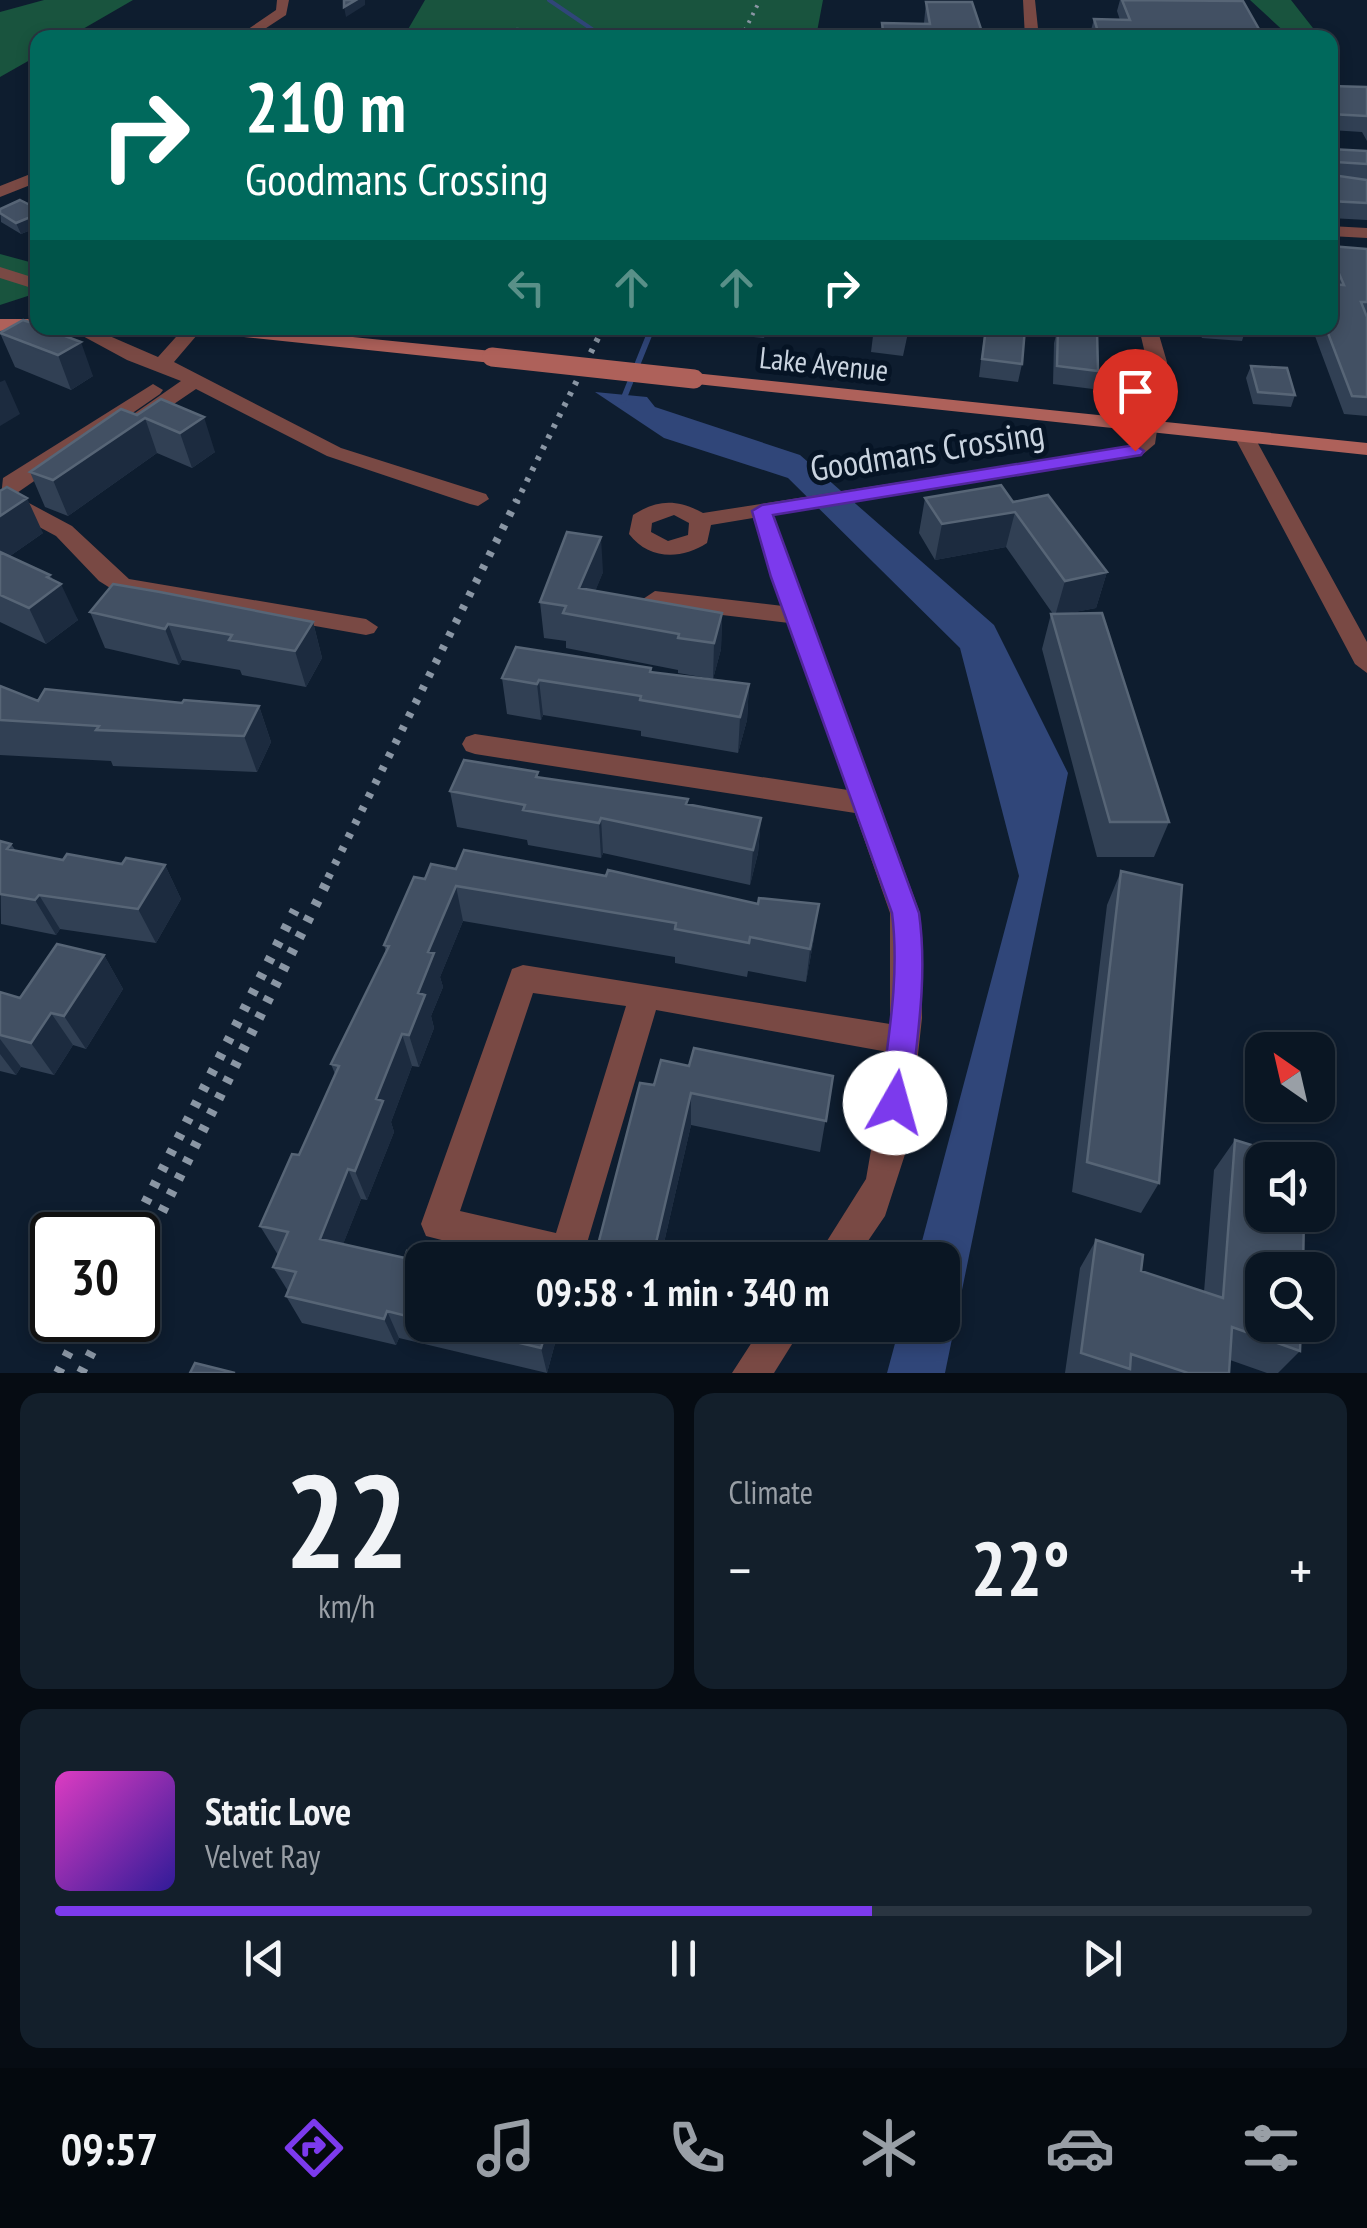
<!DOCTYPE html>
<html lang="en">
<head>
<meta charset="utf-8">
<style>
	:root { --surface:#0a1623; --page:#131f2b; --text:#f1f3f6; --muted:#999fa6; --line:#2a3541; --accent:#7c3aed }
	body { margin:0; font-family:"PT Sans Narrow",sans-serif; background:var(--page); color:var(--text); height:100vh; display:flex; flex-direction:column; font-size:38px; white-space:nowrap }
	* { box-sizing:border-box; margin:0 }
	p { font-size:32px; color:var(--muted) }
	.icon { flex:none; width:55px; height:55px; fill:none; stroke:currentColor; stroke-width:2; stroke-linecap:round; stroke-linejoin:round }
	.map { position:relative; height:1373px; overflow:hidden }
	.sheet { display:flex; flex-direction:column; gap:20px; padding:20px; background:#060c13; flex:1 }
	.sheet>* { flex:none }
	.top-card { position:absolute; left:30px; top:30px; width:1308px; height:305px; border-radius:20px; box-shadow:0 5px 15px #0003,0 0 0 2px var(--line); background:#00695c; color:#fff; overflow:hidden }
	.needle { width:65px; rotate:326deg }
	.buttons { position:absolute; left:1245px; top:1032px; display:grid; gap:20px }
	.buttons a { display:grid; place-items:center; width:90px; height:90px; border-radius:20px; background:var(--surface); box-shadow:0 5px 15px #0003,0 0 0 2px var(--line); font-size:50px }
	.speed { position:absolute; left:30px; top:1212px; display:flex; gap:20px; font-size:50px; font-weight:700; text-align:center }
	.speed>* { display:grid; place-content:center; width:130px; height:130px; border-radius:50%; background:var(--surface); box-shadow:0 5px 15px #0003,0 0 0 2px var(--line); line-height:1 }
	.speed .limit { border:5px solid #111; border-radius:15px; background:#fff; color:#111 }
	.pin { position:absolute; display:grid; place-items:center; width:85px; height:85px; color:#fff; margin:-102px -42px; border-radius:50% 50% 50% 0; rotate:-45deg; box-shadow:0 0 10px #0007 }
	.pin .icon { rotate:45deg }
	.me { position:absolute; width:110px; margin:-55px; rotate:7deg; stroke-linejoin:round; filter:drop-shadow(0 0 8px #0008) }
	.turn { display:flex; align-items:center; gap:35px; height:210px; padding:0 50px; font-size:45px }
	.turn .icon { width:130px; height:130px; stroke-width:2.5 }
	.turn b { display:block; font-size:70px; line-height:85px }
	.lanes { display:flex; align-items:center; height:95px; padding:0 50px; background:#0003; justify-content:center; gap:50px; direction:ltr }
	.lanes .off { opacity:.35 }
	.big { font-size:75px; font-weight:700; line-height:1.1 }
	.sheet .card { flex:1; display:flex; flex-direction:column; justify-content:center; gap:15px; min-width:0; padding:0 35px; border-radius:20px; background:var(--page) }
	.sheet .dial { align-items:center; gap:0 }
	.dial b { font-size:130px; line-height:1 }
	.song { display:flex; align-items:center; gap:30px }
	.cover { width:120px; height:120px; border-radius:15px; background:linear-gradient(135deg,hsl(310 70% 55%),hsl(250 70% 35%)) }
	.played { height:10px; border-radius:5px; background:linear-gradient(90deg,var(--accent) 65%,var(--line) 65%) }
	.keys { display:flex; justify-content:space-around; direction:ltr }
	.heat { display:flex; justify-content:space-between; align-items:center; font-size:55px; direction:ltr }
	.sheet .tiles { flex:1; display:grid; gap:20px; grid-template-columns:1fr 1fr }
	.card:last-child { grid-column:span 2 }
	.trip { position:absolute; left:405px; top:1242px; width:555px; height:100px; border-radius:20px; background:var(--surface); box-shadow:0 5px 15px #0003,0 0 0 2px var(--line); font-weight:700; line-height:100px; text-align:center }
	.tabs { display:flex; height:160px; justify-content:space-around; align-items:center; background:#04090e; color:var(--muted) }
	.tabs .icon { width:70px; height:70px }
	.tabs .current { color:var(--accent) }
	.tabs b { font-size:45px; color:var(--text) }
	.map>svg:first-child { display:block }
	.forest { fill:#19543e }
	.water { fill:#304679 }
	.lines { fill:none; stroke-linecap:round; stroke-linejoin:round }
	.stream-far1 { stroke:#304679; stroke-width:4 }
	.stream { stroke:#304679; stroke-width:6 }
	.minor { fill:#794944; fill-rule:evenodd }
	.secondary { fill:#ae615a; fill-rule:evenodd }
	.rail-far3 { stroke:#8a96a4; stroke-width:4; stroke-dasharray:2.5 6; stroke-linecap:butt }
	.rail-far2 { stroke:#8a96a4; stroke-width:6; stroke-dasharray:4 8; stroke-linecap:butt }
	.rail-far1 { stroke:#8a96a4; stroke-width:8; stroke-dasharray:5 10; stroke-linecap:butt }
	.rail { stroke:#8a96a4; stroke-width:10; stroke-dasharray:6 12; stroke-linecap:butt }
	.secondary-bridge { stroke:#ae615a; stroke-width:19 }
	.wall { fill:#314054 }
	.shaded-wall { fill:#1c2b3f }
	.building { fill:#425063; stroke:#576576; stroke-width:2.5 }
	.route { fill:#7c3aed; stroke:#51269a; stroke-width:2.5 }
	.labels { text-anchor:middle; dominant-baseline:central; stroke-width:10; stroke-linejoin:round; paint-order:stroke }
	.far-street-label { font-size:30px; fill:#cad4e0; stroke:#061425 }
	.street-label { font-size:35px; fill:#cad4e0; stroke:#061425 }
</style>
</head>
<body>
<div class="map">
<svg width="1367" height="1373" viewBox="0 0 1367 1373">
	<rect width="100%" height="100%" fill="#0e1d2f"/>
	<path class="forest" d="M44,0H133L69,37L38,38L37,56L0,77V12Z
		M425,0H823L816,37L403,38Z
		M1250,0H1291L1320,37H1290Z
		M0,254L37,264V293L0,305Z"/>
	<path class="water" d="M595,392L647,397L655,407L800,455L994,625L1068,773L945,1373H887L900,1325H942V1260H917L1019,876L960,648L788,478L664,438Z"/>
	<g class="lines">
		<path class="stream-far1" d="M549,0L605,38"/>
		<path class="stream" d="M623,400L652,328"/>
		<path class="minor" d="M277,0H289L286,15L251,38H235L276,10Z
			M1023,0H1035L1039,38H1025Z
			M38,171V182L0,197V186Z
			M1330,226L1367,228V238L1330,236Z
			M0,267L38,279V290L0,278Z
			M68,328H91L158,357L184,328H203L174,362L341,448L486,494L489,499L478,506L470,504L327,456L196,389L146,423H132V415L181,381L127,360Z
			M1139,328H1157L1167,362L1155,444L1142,455L773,515L920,913L922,1018L908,1145L885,1216L855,1260H815L866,1179L888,1052L656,1010L582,1260H520L426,1236L421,1224L512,969L523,965L890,1024V913L855,813L475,754L466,751L462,744L466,737L475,734L848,790L789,623L655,607L643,599L655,591L783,606L753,518L711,525L707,543C681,560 649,560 629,534L633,515C658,499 677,499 703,513L1129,446L1135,441L1147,362ZM674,515L689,523L688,535L668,541L651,532L652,523ZM533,993L626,1006L556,1233L460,1211Z
			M153,384L163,390L160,394L14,495L72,526L129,579L366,619L378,627L374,633L366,635L115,591L99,581L56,536L0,506L3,478Z
			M1245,432L1255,438L1367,642V673L1355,664L1235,438Z
			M763,1325H804L774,1373H732Z"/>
		<path class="secondary" d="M0,319H38V328H45L0,331Z
			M206,328H263L492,351L501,357L492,363L215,334Z
			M694,373L1367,443V455L687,383L684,379Z"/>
		<path class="rail-far3" d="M741,38L760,0"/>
		<path class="rail-far2" d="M516,503L603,328"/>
		<path class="rail-far1" d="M328,878L517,500"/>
		<path class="rail" d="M129,1235L295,910
			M138,1260L330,876
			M58,1373L85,1320
			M81,1373L108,1320"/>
		<path class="secondary-bridge" d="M492,357L694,379"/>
	</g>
	<path class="wall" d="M1120,0H1222L1264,38H1092L1090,34L1094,19L1120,20L1117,11Z
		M926,2L984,38H880L882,23H924Z
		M1330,86L1367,87V141L1362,132L1330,130Z
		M1330,149L1367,151V220L1330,218Z
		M0,209H38V227L21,234L1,222Z
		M1330,246L1367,249V416L1344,414L1312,328H1330Z
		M23,320L93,376L71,390L15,367L0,333Z
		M732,328H768L764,338L732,335Z
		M874,328H909L903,356L871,352Z
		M985,328H1025L1022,364L1018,382L979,377Z
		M1058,328L1098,371L1093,389L1053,384L1054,343Z
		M1197,328H1246L1242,341L1202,338Z
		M1251,366L1295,395L1291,407L1253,404L1246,378Z
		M161,399L215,452L192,468L157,453L68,516L45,507L30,472L137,415Z
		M0,491L43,533L10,556L50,575L78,620L46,644L0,622Z
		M925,498L1013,502L1107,572L1096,608L1069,613L1169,822L1154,857H1097L1042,649L1051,614H1053L1006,547L935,560L919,533Z
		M603,572L595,591L722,613L721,649L713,679L678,673V670L566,648V641L544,638L540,602Z
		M90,612L313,622L322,658L306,687L242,675L240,670L182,660L179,665L105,648Z
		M651,668V672L749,684L747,720L738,753L641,736V731L543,715L541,720L507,714L502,678Z
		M0,686L38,701L259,706L271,742L257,772L113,766L111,761L0,755Z
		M539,778L761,818L758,853L750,885L603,853L601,858L528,845L527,840L457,827L450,791Z
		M0,841L11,844L16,851L63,860L122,864L165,865L181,899L156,943L60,929L56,935L1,924Z
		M456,869L758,904L814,938L806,982L748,971L747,977L675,963V957L463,921L440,977L443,987L431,1016L434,1028L419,1067L412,1066L391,1122L394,1132L367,1200L361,1199L343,1244L405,1258L422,1260V1325H560L547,1373L399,1338L396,1345L302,1323L286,1296L288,1291L273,1267L278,1255L260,1226L299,1155L335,1074L331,1064L386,952L384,945L425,879Z
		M1121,871L1159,1183L1141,1213L1072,1192L1107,905Z
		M104,955L123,989L86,1049L73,1045L54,1075L21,1067L16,1075L0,1071V992L20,998Z
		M689,1066L833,1076L820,1152L691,1125L660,1260H594L654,1085Z
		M1235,1140L1300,1351L1278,1373H1267L1230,1360L1229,1373H1065L1080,1268L1096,1240L1141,1271L1204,1292L1214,1170Z"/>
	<path class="shaded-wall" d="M356,0H365V5L346,17L344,7Z
		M38,214V227L21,234L16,223Z
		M81,342L93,376L71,390L58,355Z
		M5,380L20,414L0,426V382Z
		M204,417L215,452L192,468L180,433Z
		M145,418L157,453L68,516L53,480Z
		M27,498L43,533L0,563V516Z
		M1015,512L1006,547L935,560L942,524Z
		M601,537L603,572L585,617L579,588Z
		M1107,572L1096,608L1055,616L1065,581Z
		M50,575L57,588L61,584L78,620L46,644L29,608L47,577Z
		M722,613L721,649L713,679L714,643Z
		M313,622L322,658L306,687L295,651Z
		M168,624L182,660L179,665L165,629Z
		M539,680L543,715L541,720L537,684Z
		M749,684L747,720L738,753L740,717Z
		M259,706L271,742L257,772L244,736Z
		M601,818L603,853L601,858L599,823Z
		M761,818L758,853L750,885L753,850Z
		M165,865L181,899L156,943L138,909Z
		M456,886L463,921L440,977L443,987L431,1016L434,1028L419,1067L409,1035L428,952Z
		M39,895L60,929L56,935L35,900Z
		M819,904L814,938L806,982L810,949Z
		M104,955L123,989L86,1049L64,1016Z
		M51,1013L73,1045L54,1075L31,1043Z
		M402,1034L412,1066L391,1122L394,1132L367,1200L355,1171L376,1099Z
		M0,1039L21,1067L16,1075L0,1054Z
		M691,1093V1125L660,1260H652Z
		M348,1169L361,1199L334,1267L320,1239Z
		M387,1311L399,1338L396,1345L384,1319Z
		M548,1325H560L547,1373L541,1348Z"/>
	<path class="building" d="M344,0H356L344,7Z
		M1122,0L1243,1L1264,38H1240L1238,34L1160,32L1162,38H1100L1094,19L1130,20Z
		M926,2H972L984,38H884L882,23L930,24Z
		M517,29L538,31L534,38H513Z
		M1330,86L1367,87V116L1330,114Z
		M1330,149L1367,151V164L1336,162L1332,175L1367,180V203L1330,201Z
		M20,200L38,209V214L16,223L0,213V209Z
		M1330,246L1367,249V302H1361L1367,317V397L1352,396L1326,328H1330V284L1344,285L1330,253Z
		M23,320L38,325V328H44L81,342L58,355L0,333Z
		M873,328H908L907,332Z
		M986,328H1025L1022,364L982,359Z
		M1058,328L1097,330L1098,371L1057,366Z
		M1251,366L1287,368L1295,395L1258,392Z
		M161,399L204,417L180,433L145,418L53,480L30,472L121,409L137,415Z
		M1001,485L1013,502L1048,495L1107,572L1065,581L1015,512L942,524L925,498Z
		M7,487L27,498L0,516V491Z
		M567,532L601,537L579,588L722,613L714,643L678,638L679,634L563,613L566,606L540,602Z
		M0,552L50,575L47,577L61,584L29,608L0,595Z
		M113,584L160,592L313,622L295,651L229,640L232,635L168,624L165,629L90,612Z
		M1102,613L1169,822H1110L1051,614Z
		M516,647L651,668L650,672L749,684L740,717L640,700L641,696L539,680L537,684L502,678Z
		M0,686L38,701L45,689L182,703L184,700L259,706L244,736L96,730L99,726L0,720Z
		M464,760L538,772L536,777L688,799L686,804L761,818L753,850L601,818L599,823L523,810L525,805L450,791Z
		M0,841L11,844L7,849L63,860L67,854L122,864L126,858L165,865L138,909L39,895L35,900L0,894Z
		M464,850L606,876L608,870L758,904L759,898L819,904L810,949L750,937L749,943L675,929L676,923L456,886L428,952L434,953L418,993L425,995L409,1035L402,1034L376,1099L383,1101L355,1171L348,1169L320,1239L405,1258L407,1251L445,1260H422V1320L387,1311L384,1319L286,1296L296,1272L273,1267L288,1232L260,1226L292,1154L299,1155L339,1066L331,1064L389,946L384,945L414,877L425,879L431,864L456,869Z
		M1121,871L1182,885L1159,1183L1087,1162Z
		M57,944L104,955L64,1016L51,1013L31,1043L0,1035V992L20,998Z
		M694,1048L833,1076L826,1121L691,1093L652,1260H594L640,1083L654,1085L661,1060L689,1066Z
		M1235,1140L1300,1160H1262V1215H1304L1303,1270H1262V1325H1301L1300,1351L1232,1327L1229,1373H1188L1131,1354L1130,1369L1081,1353L1096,1240L1143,1255L1141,1271L1223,1298Z
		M444,1325H548L541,1348Z
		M195,1363L235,1373H190Z"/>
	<path class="route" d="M1135,445L1144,451L1141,455L773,515L919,913C928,977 917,1039 910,1103L906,1113L895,1117L885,1113L880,1103C888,1039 900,977 892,913L771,577L752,511L762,505Z"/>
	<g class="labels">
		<g class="far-street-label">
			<text transform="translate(824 363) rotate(6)">Lake Avenue</text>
		</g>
		<g class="street-label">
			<text transform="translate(927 450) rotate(-9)">Goodmans Crossing</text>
		</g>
	</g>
</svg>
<div class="buttons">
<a><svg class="needle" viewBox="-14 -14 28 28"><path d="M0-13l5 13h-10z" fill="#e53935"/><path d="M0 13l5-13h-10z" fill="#999fa6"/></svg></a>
<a><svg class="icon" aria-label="sound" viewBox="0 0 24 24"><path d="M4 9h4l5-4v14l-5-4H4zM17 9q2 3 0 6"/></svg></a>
<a><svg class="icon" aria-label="search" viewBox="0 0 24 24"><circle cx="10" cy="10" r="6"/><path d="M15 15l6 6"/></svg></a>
</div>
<div class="speed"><div class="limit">30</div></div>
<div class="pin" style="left:1135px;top:451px;background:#d93025"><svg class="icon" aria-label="arrive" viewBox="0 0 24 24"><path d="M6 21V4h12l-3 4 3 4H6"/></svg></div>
<svg class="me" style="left:895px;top:1103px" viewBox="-20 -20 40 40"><circle r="19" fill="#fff"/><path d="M0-13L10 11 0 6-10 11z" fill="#7c3aed"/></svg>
<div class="trip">09:58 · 1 min · 340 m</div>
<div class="top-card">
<div class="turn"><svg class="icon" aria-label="right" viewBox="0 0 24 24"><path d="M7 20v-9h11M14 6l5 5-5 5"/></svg><div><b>210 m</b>Goodmans Crossing</div></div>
<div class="lanes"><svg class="icon off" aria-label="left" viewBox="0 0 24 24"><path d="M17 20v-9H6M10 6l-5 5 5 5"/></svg><svg class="icon off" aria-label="ahead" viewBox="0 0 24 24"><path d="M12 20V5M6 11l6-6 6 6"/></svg><svg class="icon off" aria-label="ahead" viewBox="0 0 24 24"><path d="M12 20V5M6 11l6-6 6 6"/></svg><svg class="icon" aria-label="right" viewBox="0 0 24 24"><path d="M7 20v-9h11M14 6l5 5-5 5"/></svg></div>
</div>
</div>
<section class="sheet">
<div class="tiles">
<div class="card dial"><b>22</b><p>km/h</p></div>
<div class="card"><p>Climate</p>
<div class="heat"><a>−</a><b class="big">22°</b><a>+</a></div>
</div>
<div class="card">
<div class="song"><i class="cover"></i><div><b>Static Love</b><p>Velvet Ray</p></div></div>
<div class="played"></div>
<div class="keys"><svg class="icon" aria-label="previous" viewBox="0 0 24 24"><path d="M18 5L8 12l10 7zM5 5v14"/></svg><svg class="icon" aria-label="pause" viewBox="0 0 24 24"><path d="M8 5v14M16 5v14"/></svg><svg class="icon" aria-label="next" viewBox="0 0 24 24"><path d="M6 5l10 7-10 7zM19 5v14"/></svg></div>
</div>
</div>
</section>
<nav class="tabs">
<b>09:57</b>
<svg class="icon current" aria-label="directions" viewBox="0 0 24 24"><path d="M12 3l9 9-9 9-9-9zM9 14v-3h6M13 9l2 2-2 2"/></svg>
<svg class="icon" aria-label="music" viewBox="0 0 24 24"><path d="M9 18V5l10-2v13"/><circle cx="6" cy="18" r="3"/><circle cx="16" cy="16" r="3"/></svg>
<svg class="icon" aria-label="phone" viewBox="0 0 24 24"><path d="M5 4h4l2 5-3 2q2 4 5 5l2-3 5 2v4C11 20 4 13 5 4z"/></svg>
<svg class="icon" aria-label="climate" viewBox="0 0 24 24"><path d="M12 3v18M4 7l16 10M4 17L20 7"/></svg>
<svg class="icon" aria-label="car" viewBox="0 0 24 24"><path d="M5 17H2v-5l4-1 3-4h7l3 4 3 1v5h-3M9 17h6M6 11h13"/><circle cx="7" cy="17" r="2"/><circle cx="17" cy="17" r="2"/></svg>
<svg class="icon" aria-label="filters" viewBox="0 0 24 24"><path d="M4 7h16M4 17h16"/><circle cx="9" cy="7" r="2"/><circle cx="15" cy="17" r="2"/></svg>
</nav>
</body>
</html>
